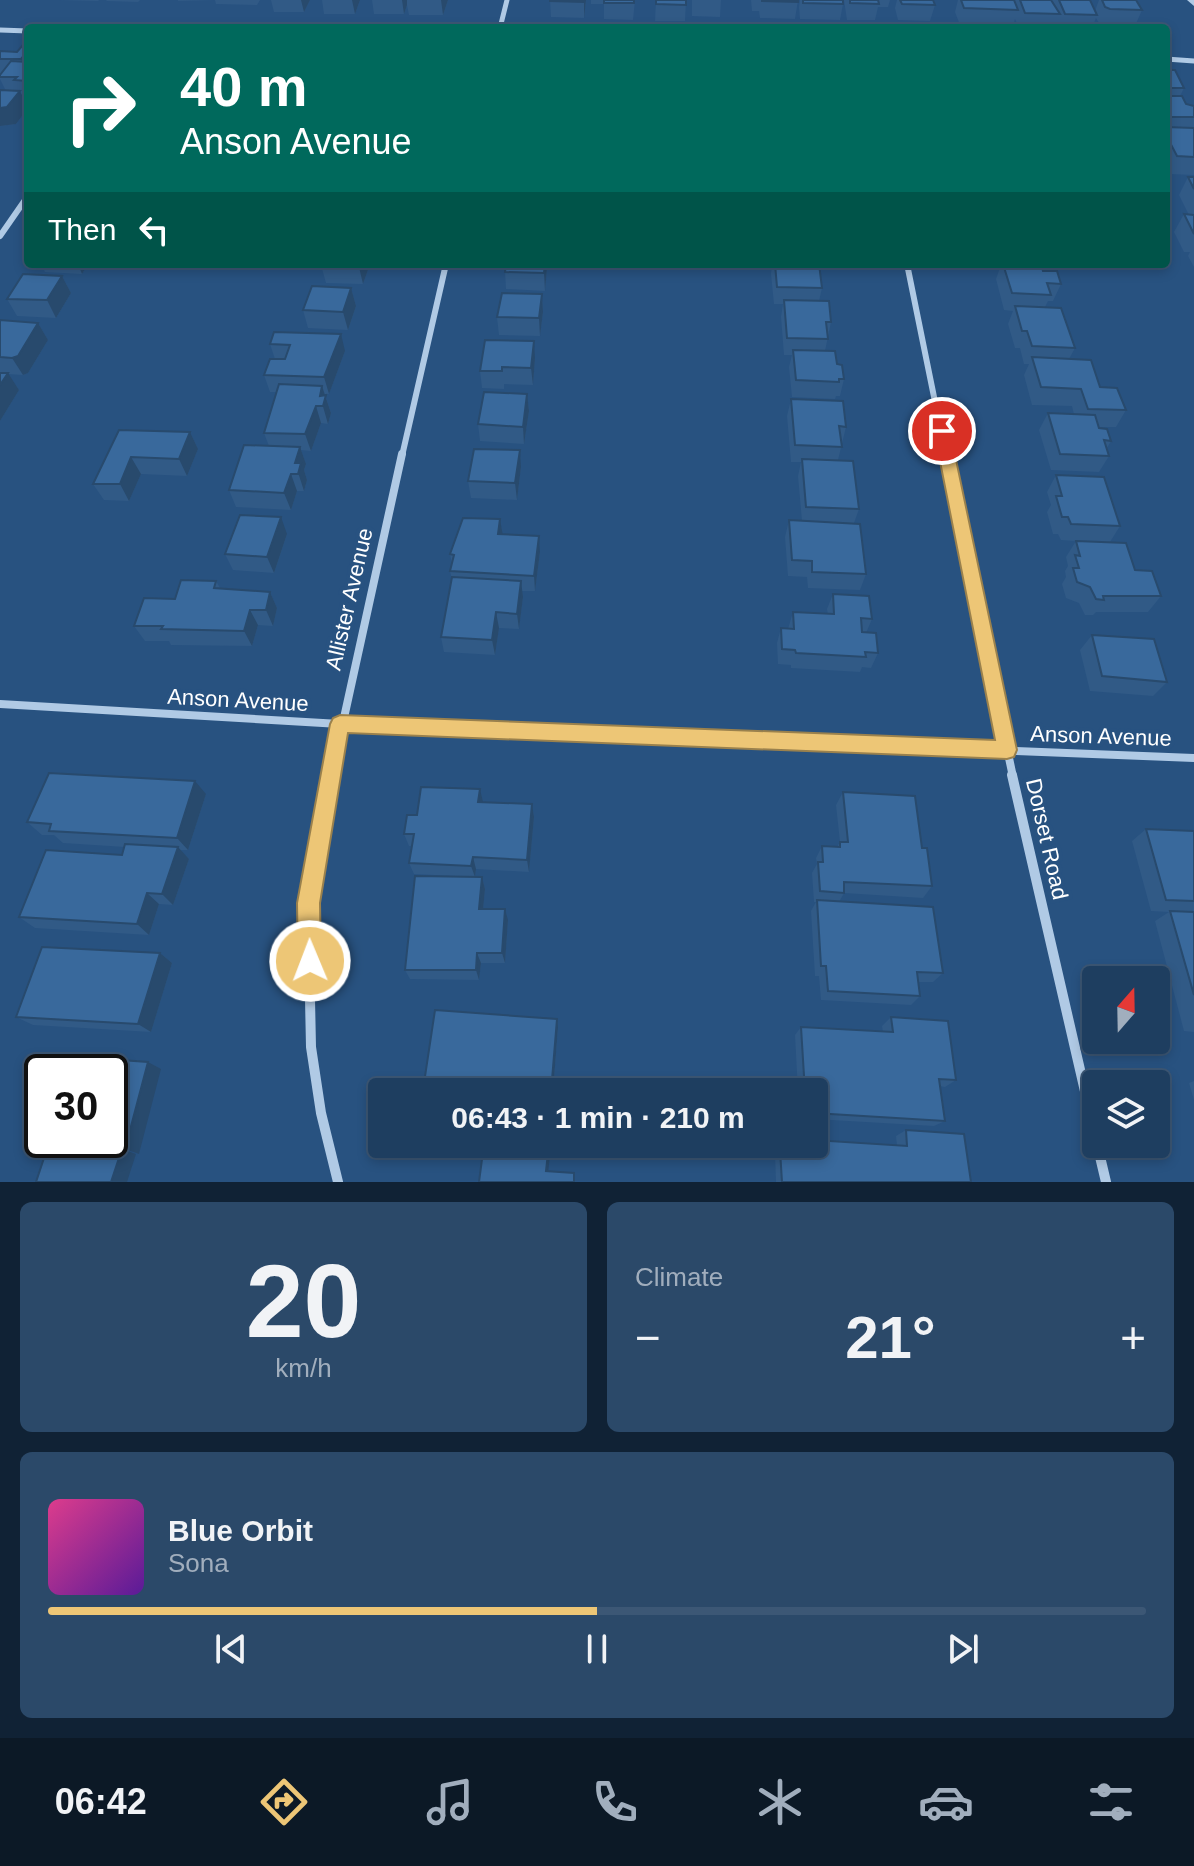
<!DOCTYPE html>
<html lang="en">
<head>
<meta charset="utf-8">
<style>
	:root { --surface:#1e3e60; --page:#2b4969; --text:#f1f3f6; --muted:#a1aebd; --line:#3c5775; --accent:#edc676 }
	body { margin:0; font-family:Helvetica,sans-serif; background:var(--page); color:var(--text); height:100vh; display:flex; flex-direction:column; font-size:30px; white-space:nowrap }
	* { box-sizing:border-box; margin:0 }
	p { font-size:26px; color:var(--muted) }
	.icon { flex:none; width:44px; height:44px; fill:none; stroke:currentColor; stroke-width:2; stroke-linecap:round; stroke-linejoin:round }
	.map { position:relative; height:1182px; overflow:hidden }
	.side { display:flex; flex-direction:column; gap:20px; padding:20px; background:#102235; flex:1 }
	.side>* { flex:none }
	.banner { position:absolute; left:24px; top:24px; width:1146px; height:244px; border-radius:8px; box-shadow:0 4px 12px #0003,0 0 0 2px var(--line); background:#00695c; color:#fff; overflow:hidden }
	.needle { width:52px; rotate:20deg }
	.controls { position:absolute; left:1082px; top:966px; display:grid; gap:16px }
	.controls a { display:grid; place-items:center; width:88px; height:88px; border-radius:8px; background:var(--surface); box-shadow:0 4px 12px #0003,0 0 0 2px var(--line); font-size:40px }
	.speed { position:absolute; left:24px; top:1054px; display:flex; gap:16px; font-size:40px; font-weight:700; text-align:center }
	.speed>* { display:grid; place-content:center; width:104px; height:104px; border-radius:50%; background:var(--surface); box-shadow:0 4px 12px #0003,0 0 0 2px var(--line); line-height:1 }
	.speed .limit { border:4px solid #111; border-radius:12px; background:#fff; color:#111 }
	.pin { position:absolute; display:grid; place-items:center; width:68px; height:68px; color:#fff; margin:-34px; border:4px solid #fff; border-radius:50%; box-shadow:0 2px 8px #0007 }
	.me { position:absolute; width:88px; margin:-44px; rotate:359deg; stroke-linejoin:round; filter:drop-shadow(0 0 6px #0008) }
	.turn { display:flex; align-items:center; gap:28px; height:168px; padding:0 24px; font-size:36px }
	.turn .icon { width:104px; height:104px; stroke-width:2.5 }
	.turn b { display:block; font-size:56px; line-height:68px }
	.then { display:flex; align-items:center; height:76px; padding:0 24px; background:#0003; gap:16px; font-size:30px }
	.big { font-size:60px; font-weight:700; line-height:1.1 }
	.side .card { flex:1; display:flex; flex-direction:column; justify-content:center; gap:12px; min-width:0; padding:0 28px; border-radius:12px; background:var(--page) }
	.side .dial { align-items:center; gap:0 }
	.dial b { font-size:104px; line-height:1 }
	.song { display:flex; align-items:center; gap:24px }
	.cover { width:96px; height:96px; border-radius:12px; background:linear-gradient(135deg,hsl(330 70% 55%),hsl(270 70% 35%)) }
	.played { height:8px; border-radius:4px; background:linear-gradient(90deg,var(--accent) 50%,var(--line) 50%) }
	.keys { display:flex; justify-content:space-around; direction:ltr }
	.heat { display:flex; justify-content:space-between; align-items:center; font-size:44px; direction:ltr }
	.side .tiles { flex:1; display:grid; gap:20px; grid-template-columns:1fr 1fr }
	.card:last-child { grid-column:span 2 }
	.trip { position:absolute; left:368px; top:1078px; width:460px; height:80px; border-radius:8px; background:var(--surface); box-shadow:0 4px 12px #0003,0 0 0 2px var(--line); font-weight:700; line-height:80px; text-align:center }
	.menu { display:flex; height:128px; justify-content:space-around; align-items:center; background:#0c1926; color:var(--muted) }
	.menu .icon { width:56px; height:56px }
	.menu .current { color:var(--accent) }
	.menu b { font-size:36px; color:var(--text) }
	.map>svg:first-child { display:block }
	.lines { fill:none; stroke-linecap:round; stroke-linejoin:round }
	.minor-far3 { stroke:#b0cae5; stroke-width:5 }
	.minor-far2 { stroke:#b0cae5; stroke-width:6 }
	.minor-far1 { stroke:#b0cae5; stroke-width:8 }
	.minor { stroke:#b0cae5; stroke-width:10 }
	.tertiary { fill:#b0cae5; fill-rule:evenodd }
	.wall { fill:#315a86 }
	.shaded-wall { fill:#284a6d }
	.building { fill:#39699c; stroke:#284a6d; stroke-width:2 }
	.route { fill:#edc676; stroke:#9a814d; stroke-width:2 }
	.labels { text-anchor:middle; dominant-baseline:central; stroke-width:8; stroke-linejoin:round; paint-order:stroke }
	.street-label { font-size:22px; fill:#fff; stroke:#285280 }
</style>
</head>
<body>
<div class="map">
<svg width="1194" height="1182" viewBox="0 0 1194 1182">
	<rect width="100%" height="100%" fill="#285280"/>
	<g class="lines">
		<path class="minor-far3" d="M500,28L507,0
			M0,30L28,31
			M1166,59L1194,61
			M24,202L28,196"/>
		<path class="minor-far2" d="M0,236L25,200
			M907,264L946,456
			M402,456L446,264"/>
		<path class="minor-far1" d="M945,454L1013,777
			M0,704L340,724L1194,758
			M331,777L402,454"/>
		<path class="minor" d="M331,775L308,903L311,1047L321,1113L338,1182
			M1012,775L1096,1139
			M1097,1144L1106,1182"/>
		<path class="tertiary" d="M1187,0H1194V6Z"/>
	</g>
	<path class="wall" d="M58,0H99L98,1Z
		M106,0H140L138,2L107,1Z
		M178,0H215L178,1Z
		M215,0H260L257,5L216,4Z
		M271,0H310L304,12H274Z
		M322,0H360L355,14H324Z
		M372,0H448L443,15H409L407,5L404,14H374Z
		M550,0H586L584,18L551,17Z
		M591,0H635L633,20L604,19V4H591Z
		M656,0H686L685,21H655Z
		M692,0H721L720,17L692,16Z
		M751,0H798L795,19L760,18L759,11H752Z
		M800,0H843V4L840,20L800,19L799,7Z
		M844,0H890L888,7H878L875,20H847Z
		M897,0H933L935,5L930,21L898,20L895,8Z
		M958,0H1090L1095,11L1099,0H1136L1142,10L1135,26L1104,25L1099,23L1096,18L1092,28H1058L1056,24L1055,28H1019L1015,19L1013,26L960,25L955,12Z
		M28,39V97H23L28,108L16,124L0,126V90L6,91L0,79V51L17,52Z
		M1166,70L1184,88L1180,96L1186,104L1194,106V175L1169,174L1166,169Z
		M1188,177H1194V267L1188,256L1190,252H1184L1174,232L1184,214L1189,215L1179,195Z
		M41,264H88L82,274L45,272Z
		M370,264L363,284L326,283L321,265Z
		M772,264H819L822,288L819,301L831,322L825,351L837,364L844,379L840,396H836L835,399L792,397L789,367L792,355H784L781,317L783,304H774L771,274Z
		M992,264H1041L1043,271L1061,284L1053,301H1048L1045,307L1075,348L1069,359L1126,410L1116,427H1099L1111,441L1107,448L1109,456L1099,472L1051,470L1039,430L1048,413L1074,414L1072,406L1032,405L1024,375L1029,364H1024L1020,348H1015L1008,324L1013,311L1004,310L996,279L1001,265Z
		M547,268L545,291L506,289L505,272Z
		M62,276L71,293L56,318L17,316L7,299Z
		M351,288L356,306L348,330L308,328L303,310Z
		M542,294L543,312L540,336L499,335L497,317Z
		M0,320L38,323L48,340L28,373L23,375L8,374L19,390L0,421Z
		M274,332L345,351L329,394H325L331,413L328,424L321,423L311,451L301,450L306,464L304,470L307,480L304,491H297L291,510L236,507L229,490L269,446L264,433L277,392H270L264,375L275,359L270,344Z
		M535,358L533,385L504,384V389L482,388L480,371Z
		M527,394L529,411L524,444L480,441L478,424Z
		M791,399L846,427L838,460L859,509L854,523L866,574L860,590L808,588L807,577L788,576L785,537L789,520L802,521L798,476L801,462H791L787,416Z
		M119,430L190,432L198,449L187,476L141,474L129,501L104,500L93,484Z
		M521,467L517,500L471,498L468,481Z
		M1056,475L1120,526L1110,542L1161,596L1148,612H1096L1093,615H1085L1079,603L1066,598L1062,584L1066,577L1065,571L1068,566L1066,557L1076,541L1061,540L1058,534H1053L1047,512L1051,505L1047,492Z
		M500,519L502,534L540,552L535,591H522L523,597L519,629L499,628L495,655L444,652L441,637L452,579L450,571L452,564L450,554Z
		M287,534L274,573L233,570L225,554Z
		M216,581L220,588L270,592L277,608L273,626L258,625L252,646L171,645L169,641H145L134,626L175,599Z
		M833,594L872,619L866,633L878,653L871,668L862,667L860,672L791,668V665L778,664L777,643L781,628L788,629L793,612L828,614L827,609Z
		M1092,635L1167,682L1153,696L1090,691L1080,650Z
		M843,792L922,848L932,886L923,898L844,893L839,902L943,973L933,982H918L920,996L911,1005L821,1000L819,976H815L811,911L816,902H814L812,873L817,864L816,858L822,846L837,847L840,842L836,805Z
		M206,794L188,850H180L189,859L173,905L159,904L149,935L35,928L19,917L122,855L125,847L63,843L54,835H42L27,822Z
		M483,802L532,804L534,817L529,872L476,869L475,877L414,874L409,863L412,846H409L404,834L417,815Z
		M1146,829L1194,831V1032L1184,1031L1155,921L1169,912L1151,911L1132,841Z
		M482,877L485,889L483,909L508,920L505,963H481L479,980L410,979L405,970Z
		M160,953L172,963L151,1032L33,1025L16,1017Z
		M891,1017L956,1080L945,1087L940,1086L945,1121L934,1126L814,1119V1092H798L795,1035L801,1027L883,1032L882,1026Z
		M557,1019L558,1027L553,1092H455L429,1090L424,1083Z
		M1194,1081V1100L1189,1083Z
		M906,1130L971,1182H776L775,1154L780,1150L806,1151L805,1145L807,1144L897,1145L896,1136Z"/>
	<path class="shaded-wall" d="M301,0H310L304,12Z
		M352,0H360L355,14Z
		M402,0H407V5L404,14Z
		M441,0H448L443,15Z
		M584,0H586L584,18Z
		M26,53L28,58V75L21,59Z
		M20,91L28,108L16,124L0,126V108Z
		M78,264H88L82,274Z
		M360,264H370L363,284L359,267Z
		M545,264H547V268L545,291L544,273Z
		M62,276L71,293L56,318L47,300Z
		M351,288L356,306L348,330L343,312Z
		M542,294L543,312L540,336L539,318Z
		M38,323L48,340L28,373L23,375L12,358Z
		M341,334L345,351L329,394L324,377Z
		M534,341L535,358L533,385L531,368Z
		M8,373L19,390L0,421V385Z
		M322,386L331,413L328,424L320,396Z
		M527,394L529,411L524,444L523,427Z
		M316,406L321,423L311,451L305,434Z
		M190,432L198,449L187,476L179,459Z
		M300,447L306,464L304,470L307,480L304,491L295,463Z
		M520,450L521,467L517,500L515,483Z
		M131,457L141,474L129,501L120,484Z
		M291,474L297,491L291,510L284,493Z
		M281,517L287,534L274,573L267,557Z
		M500,519L503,536L498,534Z
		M539,536L540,552L535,591L534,576Z
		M521,581L523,597L519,629L517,614Z
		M270,592L277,608L273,626L266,610Z
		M250,610L258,625L252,646L244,631Z
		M496,612L499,628L495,655L492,640Z
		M195,781L206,794L188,850L177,838Z
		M480,789L483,802H478Z
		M532,804L534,817L529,872L527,860Z
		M178,847L189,859L173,905L162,894Z
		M473,857L476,869L475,877L471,866Z
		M482,877L485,889L482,920L479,909Z
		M147,893L159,904L149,935L137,924Z
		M505,909L508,920L505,963L502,953Z
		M160,953L172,963L151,1032L138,1024Z
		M477,953L481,963L479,980L476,970Z
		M557,1019L558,1027L553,1092H551Z
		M148,1062L161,1069L139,1154L125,1149Z
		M549,1144H551L548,1175L546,1171Z
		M122,1149L136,1154L127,1182H111Z"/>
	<path class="building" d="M550,0H584V2L550,1Z
		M604,0H634V3H604Z
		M656,0H686V5L656,4Z
		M762,0H798V2L762,1Z
		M803,0H843V4L803,3Z
		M850,0H878L879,4L850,3Z
		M900,0H933L935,5L902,4Z
		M961,0H1014L1018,10L964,8Z
		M1020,0H1051L1060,14L1025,13Z
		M1059,0H1090L1097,15L1065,14Z
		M1102,0H1136L1142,10L1110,9L1105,7Z
		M28,39V53H26L21,59H0V51L17,52Z
		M11,61L28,62V79L27,81L14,80L17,77H0V75Z
		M1166,70H1175L1184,88H1166Z
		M0,90L20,91L7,107L0,108Z
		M1166,96H1182L1186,104L1194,106V117H1166Z
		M1166,127L1194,128V157L1177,156L1166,135Z
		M1188,177H1194V189Z
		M1184,214L1194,215V234Z
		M321,264H360L359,267L321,265Z
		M506,264H545L544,273L505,272Z
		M775,264H819L822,288L777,287Z
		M1003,264H1041L1043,271H1057L1061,284L1047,283L1051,295L1012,293Z
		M23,274L62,276L47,300L7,299Z
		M312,286L351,288L343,312L303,310Z
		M502,293L542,294L539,318L497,317Z
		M784,300L829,301L831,322H826L828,339L787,338Z
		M1015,306L1061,308L1075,348L1032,346L1027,331H1022Z
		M0,320L38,323L18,356L12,358L0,357Z
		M274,332L341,334L324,377L264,375L270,359H285L290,345L270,344Z
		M485,340L534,341L531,368L502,367V371H480Z
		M793,350L835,351L837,364L842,365L844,379H839V382L796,380Z
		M1032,357L1091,360L1100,387L1117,388L1126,410L1088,409L1081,389L1041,387Z
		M0,373H8L0,385Z
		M279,384L322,386L320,396L326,395L323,406H316L305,434L264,433Z
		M484,392L527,394L523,427L478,424Z
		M791,399L843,401L846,427L839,426L842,447L795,445Z
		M1048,413L1095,415L1099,428L1107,429L1111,441L1104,440L1109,456L1060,454Z
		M119,430L190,432L179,459L131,457L120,484H93Z
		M244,445L300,447L295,463H301L298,474H291L284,493L229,490Z
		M474,449L520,450L515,483L468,481Z
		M802,459L853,461L859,509L806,507Z
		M1056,475L1104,477L1120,526L1071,524L1068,517H1062L1056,496H1062Z
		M240,515L281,517L267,557L225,554Z
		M463,518L500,519L498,534L539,536L534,576L450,571L454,555L450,554Z
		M789,520L860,524L866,574L812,572V561L792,560Z
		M1076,541L1126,543L1135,570L1152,571L1161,596H1103L1104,600L1096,599L1090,587L1077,582L1073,568H1079L1075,555L1080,556Z
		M452,577L521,581L517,614L496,612L492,640L441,637Z
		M181,580L216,581L214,588L270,592L266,610H250L244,631L161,629L163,626H134L144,598L175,599Z
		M833,594L869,596L872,619L861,618L862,632L876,633L878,653L865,652L866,657L796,653L795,650L782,649L781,628L794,629L793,612L834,614Z
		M1092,635L1154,639L1167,682L1102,676Z
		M49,773L195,781L177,838L49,831L51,824L27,822Z
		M421,787L480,789L478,802L532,804L527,860L473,857L471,866L409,863L414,834H404L407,815H417Z
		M843,792L915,796L922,848H927L932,886L844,882V893L820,891L818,862H823L822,846L840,847V842H848Z
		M1146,829L1194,831V901L1166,900Z
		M125,844L178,847L162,894L147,893L137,924L19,917L46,850L122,855Z
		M415,876L482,877L479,909H505L502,953H477L476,970H405Z
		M817,900L933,907L943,973L917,972L920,996L828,991L826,966H821Z
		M1170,911L1194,912V995Z
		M42,947L160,953L138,1024L16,1017Z
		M435,1010L557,1019L551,1092H534L424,1083Z
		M891,1017L948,1021L956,1080L939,1079L945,1121L814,1113V1092H805L801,1027L893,1032Z
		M78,1057L148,1062L125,1149H122L111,1182H36L50,1140H110V1072H73Z
		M906,1130L964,1134L971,1182H782L780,1150L812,1151V1144H814V1140L907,1146Z
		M484,1144H549L546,1171L574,1173V1182H479Z"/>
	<path class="route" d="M942,426L950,431L1017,750L1014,757L1007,759L348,733L320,903L321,961L318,969L310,972L301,969L298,961L297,903L330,724L333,718L340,715L995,740L934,431Z"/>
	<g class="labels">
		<g class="street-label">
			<text transform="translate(349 599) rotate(-77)">Allister Avenue</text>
			<text transform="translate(238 700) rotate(3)">Anson Avenue</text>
			<text transform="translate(1101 736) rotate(2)">Anson Avenue</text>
			<text transform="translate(1047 839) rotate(77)">Dorset Road</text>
		</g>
	</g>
</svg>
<div class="controls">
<a><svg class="needle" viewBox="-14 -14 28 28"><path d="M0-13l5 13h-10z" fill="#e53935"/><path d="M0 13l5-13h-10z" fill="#a1aebd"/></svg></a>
<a><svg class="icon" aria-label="layers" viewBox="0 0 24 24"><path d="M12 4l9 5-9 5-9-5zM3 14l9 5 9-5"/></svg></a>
</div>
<div class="speed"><div class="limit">30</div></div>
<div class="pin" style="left:942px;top:431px;background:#d93025"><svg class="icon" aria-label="arrive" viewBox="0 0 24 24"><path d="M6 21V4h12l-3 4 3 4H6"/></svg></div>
<svg class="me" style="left:310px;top:961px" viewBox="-20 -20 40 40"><circle r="17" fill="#edc676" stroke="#fff" stroke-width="3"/><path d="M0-11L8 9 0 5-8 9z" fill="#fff"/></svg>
<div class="trip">06:43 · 1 min · 210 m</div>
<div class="banner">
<div class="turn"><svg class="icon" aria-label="right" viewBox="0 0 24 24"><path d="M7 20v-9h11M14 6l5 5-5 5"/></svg><div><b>40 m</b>Anson Avenue</div></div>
<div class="then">Then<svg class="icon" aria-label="left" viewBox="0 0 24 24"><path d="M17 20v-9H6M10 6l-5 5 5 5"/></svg></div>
</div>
</div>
<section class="side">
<div class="tiles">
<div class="card dial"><b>20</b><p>km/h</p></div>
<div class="card"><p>Climate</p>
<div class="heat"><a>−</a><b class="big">21°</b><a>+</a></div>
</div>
<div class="card">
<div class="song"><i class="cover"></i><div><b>Blue Orbit</b><p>Sona</p></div></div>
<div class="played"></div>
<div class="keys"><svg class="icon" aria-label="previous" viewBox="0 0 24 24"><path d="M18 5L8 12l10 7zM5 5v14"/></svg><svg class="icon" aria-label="pause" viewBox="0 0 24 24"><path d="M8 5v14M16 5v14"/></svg><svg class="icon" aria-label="next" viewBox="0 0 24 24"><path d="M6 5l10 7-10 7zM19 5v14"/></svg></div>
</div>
</div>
</section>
<nav class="menu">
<b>06:42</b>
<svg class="icon current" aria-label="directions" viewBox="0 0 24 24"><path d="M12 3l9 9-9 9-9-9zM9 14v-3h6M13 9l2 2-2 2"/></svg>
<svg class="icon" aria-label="music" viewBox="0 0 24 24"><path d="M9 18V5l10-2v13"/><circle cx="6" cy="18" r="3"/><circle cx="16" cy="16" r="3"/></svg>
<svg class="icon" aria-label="phone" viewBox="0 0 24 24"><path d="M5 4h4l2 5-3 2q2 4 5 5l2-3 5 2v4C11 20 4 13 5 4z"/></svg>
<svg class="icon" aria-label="climate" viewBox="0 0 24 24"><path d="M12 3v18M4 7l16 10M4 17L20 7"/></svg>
<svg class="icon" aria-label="car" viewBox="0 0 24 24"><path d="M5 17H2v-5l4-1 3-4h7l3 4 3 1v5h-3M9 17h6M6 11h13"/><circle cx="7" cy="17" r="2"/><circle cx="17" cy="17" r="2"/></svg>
<svg class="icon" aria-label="filters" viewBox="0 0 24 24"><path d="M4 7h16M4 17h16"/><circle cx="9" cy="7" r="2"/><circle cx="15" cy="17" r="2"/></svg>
</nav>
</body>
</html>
